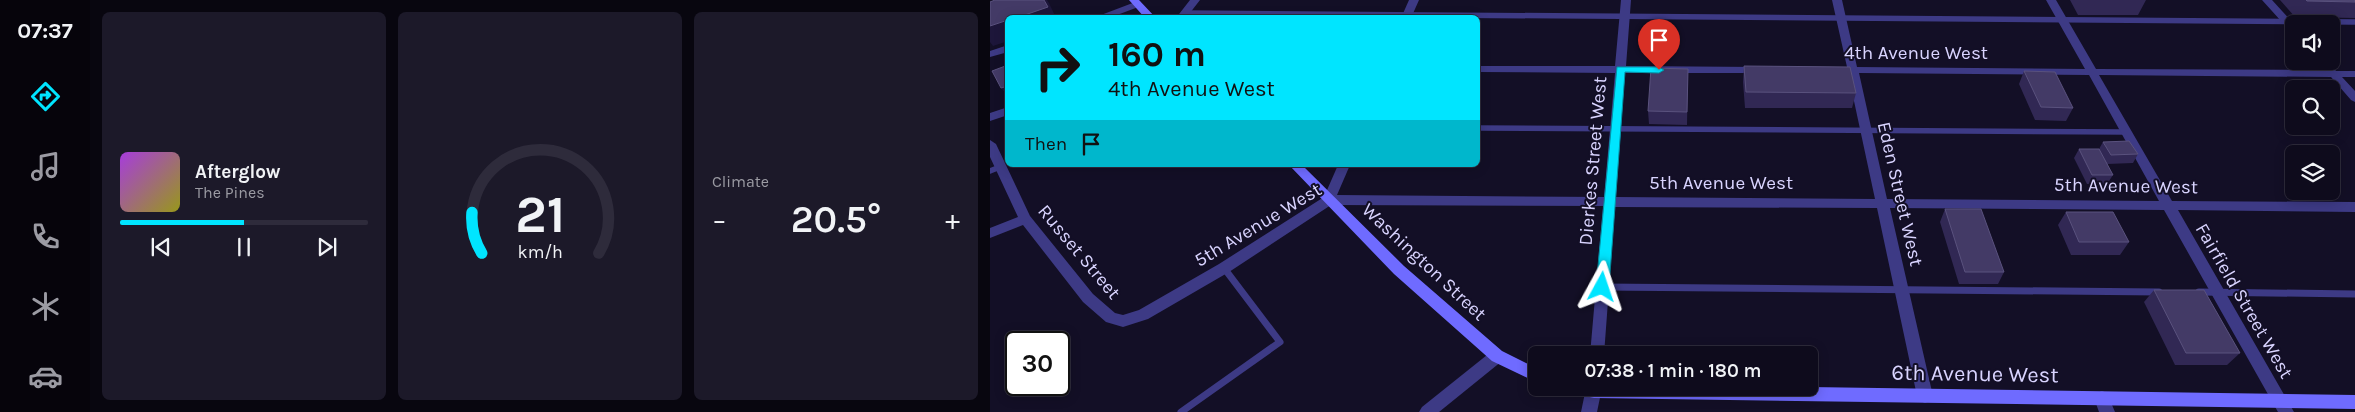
<!DOCTYPE html>
<html lang="en">
<head>
<meta charset="utf-8">
<style>
	:root { --surface:#0e0b1c; --page:#1c1929; --text:#f1f3f6; --muted:#9b9ba3; --line:#2e2b3b; --accent:#00e5ff }
	body { margin:0; font-family:Karla,sans-serif; background:var(--page); color:var(--text); height:100vh; display:flex; flex-direction:column; font-size:19px; white-space:nowrap }
	* { box-sizing:border-box; margin:0 }
	p { font-size:16px; color:var(--muted) }
	.icon { flex:none; width:28px; height:28px; fill:none; stroke:currentColor; stroke-width:2; stroke-linecap:round; stroke-linejoin:round }
	.map { position:relative; flex:1; overflow:hidden }
	.panel { display:flex; flex-direction:column; gap:12px; padding:12px; background:#08060f; width:900px }
	.panel>* { flex:none }
	.top-card { position:absolute; left:15px; top:15px; width:475px; height:152px; border-radius:8px; box-shadow:0 2px 12px #0003,0 0 0 1px var(--line); background:#00e5ff; color:#111; overflow:hidden }
	.fabs { position:absolute; left:1295px; top:15px; display:grid; gap:10px }
	.fabs a { display:grid; place-items:center; width:55px; height:55px; border-radius:8px; background:var(--surface); box-shadow:0 2px 12px #0003,0 0 0 1px var(--line); font-size:25px }
	.speed { position:absolute; left:15px; top:331px; display:flex; gap:10px; font-size:25px; font-weight:700; text-align:center }
	.speed>* { display:grid; place-content:center; width:65px; height:65px; border-radius:50%; background:var(--surface); box-shadow:0 2px 12px #0003,0 0 0 1px var(--line); line-height:1 }
	.speed .limit { border:2px solid #111; border-radius:8px; background:#fff; color:#111 }
	.pin { position:absolute; display:grid; place-items:center; width:42px; height:42px; color:#fff; margin:-51px -21px; border-radius:50% 50% 50% 0; rotate:-45deg; box-shadow:0 0 5px #0007 }
	.pin .icon { rotate:45deg }
	.me { position:absolute; width:55px; margin:-28px; rotate:5deg; stroke-linejoin:round; filter:drop-shadow(0 0 4px #0008) }
	.turn { display:flex; align-items:center; gap:18px; height:105px; padding:0 20px; font-size:22px }
	.turn .icon { width:65px; height:65px; stroke-width:2.5 }
	.turn b { display:block; font-size:35px; line-height:42px }
	.then { display:flex; align-items:center; height:48px; padding:0 20px; background:#0003; gap:10px; font-size:19px }
	.big { font-size:38px; font-weight:600; line-height:1.1 }
	.panel .widget { flex:1; display:flex; flex-direction:column; justify-content:center; gap:8px; min-width:0; padding:0 18px; border-radius:8px; background:var(--page) }
	.panel .dial { align-items:center; gap:0 }
	.dial svg { height:130px; overflow:visible; fill:none; stroke:var(--line); stroke-width:7; stroke-linecap:round; text-anchor:middle }
	.dial text { fill:var(--text); stroke:none }
	.song { display:flex; align-items:center; gap:15px }
	.cover { width:60px; height:60px; border-radius:8px; background:linear-gradient(135deg,hsl(280 70% 55%),hsl(60 70% 35%)) }
	.played { height:5px; border-radius:2px; background:linear-gradient(90deg,var(--accent) 50%,var(--line) 50%) }
	.keys { display:flex; justify-content:space-around; direction:ltr }
	.heat { display:flex; justify-content:space-between; align-items:center; font-size:28px; direction:ltr }
	.panel .tiles { flex:1; display:grid; gap:12px; grid-template-columns:repeat(3,1fr) }
	.trip { position:absolute; left:538px; top:346px; width:290px; height:50px; border-radius:8px; background:var(--surface); box-shadow:0 2px 12px #0003,0 0 0 1px var(--line); font-weight:600; line-height:50px; text-align:center }
	main { display:flex; flex:1; min-height:0 }
	.tabs { display:flex; flex-direction:column; width:90px; justify-content:space-around; align-items:center; background:#06040b; color:var(--muted) }
	.tabs .icon { width:35px; height:35px }
	.tabs .active { color:var(--accent) }
	.tabs b { font-size:22px; color:var(--text) }
	.map>svg:first-child { display:block }
	.lines { fill:none; stroke-linecap:round; stroke-linejoin:round }
	.service-far1 { stroke:#3d3a85; stroke-width:5.5 }
	.service { stroke:#3d3a85; stroke-width:7 }
	.minor { fill:#3d3a85; fill-rule:evenodd }
	.tertiary { fill:#3d3a85; fill-rule:evenodd }
	.secondary { fill:#6f6bff; fill-rule:evenodd }
	.wall { fill:#312854 }
	.shaded-wall { fill:#1d163a }
	.building { fill:#433a66; stroke:#5a527e }
	.route { fill:#00e5ff; stroke:#0095a6 }
	.labels { text-anchor:middle; dominant-baseline:central; stroke-width:4; stroke-linejoin:round; paint-order:stroke }
	.street-label { font-size:19px; fill:#d9d4ff; stroke:#130f26 }
	.near-street-label { font-size:22px; fill:#d9d4ff; stroke:#130f26 }
</style>
</head>
<body>
<main>
<nav class="tabs">
<b>07:37</b>
<svg class="icon active" aria-label="directions" viewBox="0 0 24 24"><path d="M12 3l9 9-9 9-9-9zM9 14v-3h6M13 9l2 2-2 2"/></svg>
<svg class="icon" aria-label="music" viewBox="0 0 24 24"><path d="M9 18V5l10-2v13"/><circle cx="6" cy="18" r="3"/><circle cx="16" cy="16" r="3"/></svg>
<svg class="icon" aria-label="phone" viewBox="0 0 24 24"><path d="M5 4h4l2 5-3 2q2 4 5 5l2-3 5 2v4C11 20 4 13 5 4z"/></svg>
<svg class="icon" aria-label="climate" viewBox="0 0 24 24"><path d="M12 3v18M4 7l16 10M4 17L20 7"/></svg>
<svg class="icon" aria-label="car" viewBox="0 0 24 24"><path d="M5 17H2v-5l4-1 3-4h7l3 4 3 1v5h-3M9 17h6M6 11h13"/><circle cx="7" cy="17" r="2"/><circle cx="17" cy="17" r="2"/></svg>
</nav>
<section class="panel">
<div class="tiles">
<div class="widget">
<div class="song"><i class="cover"></i><div><b>Afterglow</b><p>The Pines</p></div></div>
<div class="played"></div>
<div class="keys"><svg class="icon" aria-label="previous" viewBox="0 0 24 24"><path d="M18 5L8 12l10 7zM5 5v14"/></svg><svg class="icon" aria-label="pause" viewBox="0 0 24 24"><path d="M8 5v14M16 5v14"/></svg><svg class="icon" aria-label="next" viewBox="0 0 24 24"><path d="M6 5l10 7-10 7zM19 5v14"/></svg></div>
</div>
<div class="widget dial"><svg viewBox="0 0 100 80">
<path d="M14 69A42 42 0 1 1 86 69"/>
<path d="M14 69A42 42 0 0 1 8 44" stroke="#00e5ff"/>
<text x="50" y="56" font-size="32" font-weight="700">21</text>
<text x="50" y="72" font-size="11">km/h</text>
</svg></div>
<div class="widget"><p>Climate</p>
<div class="heat"><a>−</a><b class="big">20.5°</b><a>+</a></div>
</div>
</div>
</section>
<div class="map">
<svg width="1365" height="412" viewBox="0 0 1365 412">
	<rect width="100%" height="100%" fill="#130f26"/>
	<g class="lines">
		<path class="service-far1" d="M194,13L1365,22
			M488,128L1136,132
			M0,171L10,167"/>
		<path class="service" d="M612,287L1169,292
			M1209,292L1365,294
			M191,412L290,342L234,268"/>
		<path class="minor" d="M200,0H210L196,18H186Z
			M419,0H429L421,18H411Z
			M631,0H641L636,66L770,67L775,70L770,73H635L626,197L885,199L858,73H845L840,70L845,67H857L842,0H852L867,67L1095,69L1056,0H1066L1106,69L1335,70L1327,61H1338L1346,71H1365V77H1352L1365,91V102L1361,100L1341,77L1109,75L1182,201L1365,202V212L1188,210L1304,412H1288L1174,210L900,208L943,396L940,401L935,403L930,401L927,396L887,208L625,207L614,355H600L613,206L341,205L239,272L158,319L133,327L116,322L93,302L33,225L0,238V228L28,217L0,157V140L6,144L40,216L103,294L125,313L133,315L149,310L229,264L334,197L348,165H360L347,195L614,197L625,73L488,72V66H625ZM869,73L1099,75L1169,201L897,199Z
			M1272,0H1282L1304,24V33L1301,32Z
			M148,1L151,2V6L119,18H103Z
			M18,45V52L0,57V51Z
			M18,107V115L0,121V113Z
			M596,388H612L607,412H591Z
			M1112,391L1117,393L1125,412H1109L1104,398L1107,393Z"/>
		<path class="tertiary" d="M507,350L512,351L514,356L512,361L449,412H429L432,407L502,351Z"/>
		<path class="secondary" d="M139,0H149L166,18H155Z
			M299,165H312L414,266L512,351L546,368V382L502,361L404,274Z
			M819,387L1365,395V409L604,398L582,393L579,388Z"/>
	</g>
	<path class="wall" d="M1080,0H1156L1148,15H1088Z
		M1290,0H1365V18L1305,17Z
		M754,66L866,93L862,108H755L753,82Z
		M698,69L697,125L659,124L658,111Z
		M1034,71L1083,108L1076,121L1045,120L1029,84Z
		M1113,142L1148,154L1143,163L1117,164L1123,175L1117,184H1097L1084,158L1089,149H1109Z
		M955,209L1014,272L1008,284H969L950,222Z
		M1076,212L1139,242L1130,255H1081L1068,225Z
		M1164,290L1250,353L1237,365H1185L1154,302Z"/>
	<path class="shaded-wall" d="M54,0H57L59,3L66,18H26Z
		M18,20V41L3,46L0,42V26Z
		M18,86V96L11,88Z"/>
	<path class="building" d="M5,0H54L58,7L26,18H18V20L0,26V2Z
		M1316,0H1365V2L1317,1Z
		M18,65V86L11,88L2,71Z
		M754,66L860,67L866,93L756,92Z
		M661,68L698,69L697,112L658,111Z
		M1034,71L1065,72L1083,108L1051,107Z
		M1139,141L1148,154L1121,155L1113,142Z
		M1089,149H1109L1123,175H1102Z
		M955,209H991L1014,272H975Z
		M1076,212H1123L1139,242H1089Z
		M1164,290H1214L1250,353H1196Z"/>
	<path class="route" d="M627,67H669L674,70L669,73L635,72L619,287L612,292L606,287Z"/>
	<g class="labels">
		<g class="street-label">
			<text x="926" y="53">4th Avenue West</text>
			<text transform="translate(603 161) rotate(-85)">Dierkes Street West</text>
			<text x="731" y="183">5th Avenue West</text>
			<text transform="translate(1136 186) rotate(1)">5th Avenue West</text>
			<text transform="translate(910 194) rotate(77)">Eden Street West</text>
			<text transform="translate(268 225) rotate(-31)">5th Avenue West</text>
			<text transform="translate(89 252) rotate(50)">Russet Street</text>
			<text transform="translate(434 262) rotate(43)">Washington Street</text>
			<text transform="translate(1254 301) rotate(60)">Fairfield Street West</text>
		</g>
		<g class="near-street-label">
			<text transform="translate(985 374) rotate(1)">6th Avenue West</text>
		</g>
	</g>
</svg>
<div class="fabs">
<a><svg class="icon" aria-label="sound" viewBox="0 0 24 24"><path d="M4 9h4l5-4v14l-5-4H4zM17 9q2 3 0 6"/></svg></a>
<a><svg class="icon" aria-label="search" viewBox="0 0 24 24"><circle cx="10" cy="10" r="6"/><path d="M15 15l6 6"/></svg></a>
<a><svg class="icon" aria-label="layers" viewBox="0 0 24 24"><path d="M12 4l9 5-9 5-9-5zM3 14l9 5 9-5"/></svg></a>
</div>
<div class="speed"><div class="limit">30</div></div>
<div class="pin" style="left:669px;top:70px;background:#d93025"><svg class="icon" aria-label="arrive" viewBox="0 0 24 24"><path d="M6 21V4h12l-3 4 3 4H6"/></svg></div>
<svg class="me" style="left:612px;top:287px" viewBox="-20 -20 40 40"><path d="M0-17L14 15 0 8-14 15z" fill="#00e5ff" stroke="#fff" stroke-width="4"/></svg>
<div class="trip">07:38 · 1 min · 180 m</div>
<div class="top-card">
<div class="turn"><svg class="icon" aria-label="right" viewBox="0 0 24 24"><path d="M7 20v-9h11M14 6l5 5-5 5"/></svg><div><b>160 m</b>4th Avenue West</div></div>
<div class="then">Then<svg class="icon" aria-label="arrive" viewBox="0 0 24 24"><path d="M6 21V4h12l-3 4 3 4H6"/></svg></div>
</div>
</div>
</main>
</body>
</html>
